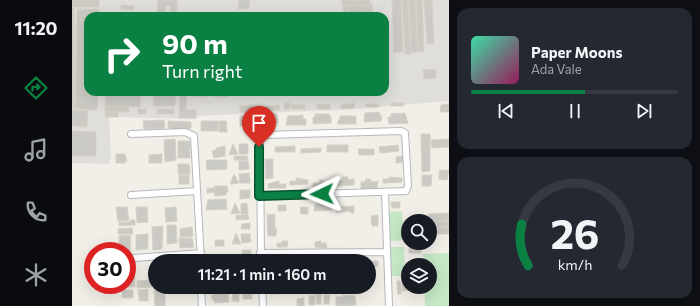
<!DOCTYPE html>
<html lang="en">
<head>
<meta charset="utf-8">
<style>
	:root { --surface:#171b24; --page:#242831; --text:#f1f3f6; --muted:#9ea1a6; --line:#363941; --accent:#0b8043 }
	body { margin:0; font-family:Commissioner,sans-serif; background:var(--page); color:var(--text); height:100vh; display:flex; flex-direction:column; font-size:15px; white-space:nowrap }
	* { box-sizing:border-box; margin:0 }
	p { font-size:13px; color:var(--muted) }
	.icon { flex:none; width:22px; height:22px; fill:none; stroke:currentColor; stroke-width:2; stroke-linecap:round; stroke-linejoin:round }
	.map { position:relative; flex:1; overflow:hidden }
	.sheet { display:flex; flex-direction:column; gap:8px; padding:8px; background:#0d0f14; width:251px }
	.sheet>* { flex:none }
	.banner { position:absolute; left:12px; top:12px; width:305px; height:84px; border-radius:12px; box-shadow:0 4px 16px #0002; background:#0b8043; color:#fff; overflow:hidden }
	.buttons { position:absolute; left:329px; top:214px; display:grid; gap:8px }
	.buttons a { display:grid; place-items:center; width:36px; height:36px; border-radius:50%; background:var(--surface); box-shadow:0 4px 16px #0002; font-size:20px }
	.speed { position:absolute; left:12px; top:242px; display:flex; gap:8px; font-size:20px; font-weight:700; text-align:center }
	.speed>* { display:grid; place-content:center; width:52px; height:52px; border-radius:50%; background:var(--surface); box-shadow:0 4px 16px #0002; line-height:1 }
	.speed .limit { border:6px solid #d22; background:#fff; color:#111 }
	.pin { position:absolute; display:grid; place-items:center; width:34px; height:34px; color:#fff; margin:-41px -17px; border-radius:50% 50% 50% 0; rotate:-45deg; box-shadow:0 0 4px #0007 }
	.pin .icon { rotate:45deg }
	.me { position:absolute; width:44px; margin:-22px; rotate:268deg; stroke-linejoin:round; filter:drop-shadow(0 0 3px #0008) }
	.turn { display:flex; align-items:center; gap:14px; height:84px; padding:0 12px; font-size:18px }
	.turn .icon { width:52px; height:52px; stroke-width:2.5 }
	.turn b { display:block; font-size:28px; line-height:34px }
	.sheet .tile { flex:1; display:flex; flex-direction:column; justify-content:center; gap:6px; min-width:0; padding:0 14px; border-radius:12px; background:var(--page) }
	.sheet .dial { align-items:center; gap:0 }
	.dial svg { height:104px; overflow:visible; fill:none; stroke:var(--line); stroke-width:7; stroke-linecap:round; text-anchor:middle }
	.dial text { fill:var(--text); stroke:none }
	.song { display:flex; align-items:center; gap:12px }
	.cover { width:48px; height:48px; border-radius:6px; background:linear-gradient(135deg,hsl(160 70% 55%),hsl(330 70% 35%)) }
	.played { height:4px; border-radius:2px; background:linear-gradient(90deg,var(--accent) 55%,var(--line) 55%) }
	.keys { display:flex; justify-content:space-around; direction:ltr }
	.trip { position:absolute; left:76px; top:254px; width:228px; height:40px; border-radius:20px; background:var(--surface); box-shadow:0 4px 16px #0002; font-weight:600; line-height:40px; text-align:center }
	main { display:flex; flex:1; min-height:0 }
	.dock { display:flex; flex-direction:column; width:72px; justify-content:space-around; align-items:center; background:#090b0e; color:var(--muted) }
	.dock .icon { width:28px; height:28px }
	.dock .current { color:var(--accent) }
	.dock b { font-size:18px; color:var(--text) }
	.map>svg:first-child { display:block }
	.industrial { fill:#e0deda; fill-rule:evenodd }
	.green { fill:#c5e8c5 }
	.building { fill:#cccac5; stroke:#d6d1c6 }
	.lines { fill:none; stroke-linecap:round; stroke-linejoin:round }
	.minor-casing { stroke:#b5b8bc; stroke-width:8 }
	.minor { stroke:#fff; stroke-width:6 }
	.route-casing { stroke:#07532c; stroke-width:10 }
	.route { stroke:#0b8043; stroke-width:7 }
</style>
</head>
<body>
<main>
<nav class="dock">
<b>11:20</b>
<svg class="icon current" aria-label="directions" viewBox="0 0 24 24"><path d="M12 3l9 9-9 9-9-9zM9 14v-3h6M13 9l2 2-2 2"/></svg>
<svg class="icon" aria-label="music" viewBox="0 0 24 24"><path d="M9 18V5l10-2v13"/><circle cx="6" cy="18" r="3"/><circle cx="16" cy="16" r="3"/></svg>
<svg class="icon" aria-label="phone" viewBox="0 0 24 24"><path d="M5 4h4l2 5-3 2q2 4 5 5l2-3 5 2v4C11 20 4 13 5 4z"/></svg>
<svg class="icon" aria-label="climate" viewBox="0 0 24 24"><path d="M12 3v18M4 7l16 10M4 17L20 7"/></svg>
</nav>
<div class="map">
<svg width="377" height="306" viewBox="0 0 377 306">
	<rect width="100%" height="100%" fill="#f1efe8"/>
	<path class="industrial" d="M0,0H377V101L283,109L126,116L125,119L37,117L39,157L37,164L0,163ZM16,16H313V92H16Z"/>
	<path class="green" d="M330,211L332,240L318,241L317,212Z
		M319,247H332L333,276H319Z
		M377,253V306H353L352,287H358V265H352L351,254Z"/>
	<path class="building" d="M0,0H27V7H0Z
		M86,0H105V16H98V6H94L93,16L85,15Z
		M167,0H178L177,8L166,9Z
		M269,0H298V4L271,6Z
		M320,0H329L331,52L322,53Z
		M330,0H336L339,54H333Z
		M337,0H343L346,52L339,53Z
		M344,0H350L352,52H346Z
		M352,0H360L362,44H355Z
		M298,4H300L301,16H291L290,6L298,5Z
		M49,5L62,6V10L49,9Z
		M290,5V16H277V6Z
		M271,6H276L277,16H271Z
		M0,7H2V108H0Z
		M5,9H27V16H16V92H26L25,110L3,109Z
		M364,69V78L352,79L351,70Z
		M34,92H69L68,107L33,105Z
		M82,92H104L103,106H81Z
		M108,92H115L114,110H124V118H107Z
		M118,92H136V97L118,96Z
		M142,92H155V97H142Z
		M211.5 106a3.5 3.5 0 1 1 7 0a3.5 3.5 0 1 1-7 0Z
		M282,103V108L269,109V105Z
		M319,103H332V106H319Z
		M245,104L258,105V109H245Z
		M294,104H307V107H294Z
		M377,104V112H368L369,105Z
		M180,105V112H168V106Z
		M207,105L208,110H194V106Z
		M219,105H233V109H220Z
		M33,106H57V112H33Z
		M66,109H74V114H66Z
		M85,109H102V114H85Z
		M0,110L16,111L15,127L0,126Z
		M33,112H46V117H33Z
		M307,112L308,116H310L309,121L292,122L293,113Z
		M333,113L336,123L317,124L316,117H319V114Z
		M191,114H205L206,123H189Z
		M243,114H256L259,116V123L241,124V118L243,117Z
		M181,115H186L187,125H182Z
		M231,115V119H234V125H214L216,116Z
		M168,116H178V126H168Z
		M268,116H284V124H266V120H268Z
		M92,120L93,128L72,129L71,121Z
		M96,121L119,122V128L101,130L96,127Z
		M129,121H146V131H129Z
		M147,121H154L155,132H147Z
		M0,131L24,132V156H0Z
		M349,134H358V171L350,172Z
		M103,139L104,160L93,162L92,140Z
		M377,139V147L360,148L359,140Z
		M106,141H118V158H106Z
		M161,144L166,154L157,155Z
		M167,144H176V154H167Z
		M255,145H276V152H255Z
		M326,145L327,151L308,153L307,147Z
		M153,146V156L142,158L140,151L144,150V148Z
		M223,146V152H203V147Z
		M249,148V152L229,153V149Z
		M286,149H302V155H287Z
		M44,154H53L55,161H53V163H44Z
		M90,154V163H77V155Z
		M162,156H175L176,160H162Z
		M331,156V162L324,163V157Z
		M193,159H201V178L194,179Z
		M134,160H155V169L135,170Z
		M167,161H176L177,169L167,170Z
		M106,164H117L118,174H106Z
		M369,170H377L375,180L367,179V171Z
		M177,173L178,183H168L167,174Z
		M162,174L167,183L158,184Z
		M107,175H117V184H107Z
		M350,175H360L359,186H350Z
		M270,177H276V180L282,179V185L265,186L264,180H271Z
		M317,177L330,178V182L311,183V179H317Z
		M224,178L236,180V184L218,185V181H225Z
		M294,179H299V182L306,181L305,188L289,189V182H293Z
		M247,180H251L252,183L259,182V189L241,190V183H248Z
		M207,181V184H214V188H196V184Z
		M142,186H155L156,192H154V195L143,196L142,192L135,193V188H143Z
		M168,190H178V198L168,199Z
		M154,199L155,209L134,210L136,200Z
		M319,202H328V208H320Z
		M163,203L168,213L159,214Z
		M175,203L176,214H169V204Z
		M259,203L260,210L242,211L243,204Z
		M206,205H214V211H206Z
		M282,206V213H279L277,211L264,213L266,207Z
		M44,207H55L57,220L46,221Z
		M64,207H75L76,222L65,223Z
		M104,207L105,221L94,222L93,208Z
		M228,207H236V214H229Z
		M377,213V220L356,221V214Z
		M203,214V229H205L204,236H196L195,215Z
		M164,215H176L177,219L164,220Z
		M306,215V226H300L299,216Z
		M59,220H63V225L47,226V222H57Z
		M358,221H377V227H358Z
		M178,223V229H169L170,224Z
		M95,225H104L105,243L95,244Z
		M91,226L90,249L81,250L80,227Z
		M120,227L121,236L108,237V229Z
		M377,227V234H358V228Z
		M60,228L61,234H46V229Z
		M164,233L169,244H160Z
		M76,234V249L64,250V235Z
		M169,234H178L179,242L170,243Z
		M59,235L58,253L47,251V236Z
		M107,238H120L122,247L108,248Z
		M143,240H152V246H143Z
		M210,241H216L215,247H205V243H210Z
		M249,241V243H254L255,248L243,247V242Z
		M337,246H349V253H337Z
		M170,250H179V259L170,260Z
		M134,255H148V261H135Z
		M297,261H306V266L297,267Z
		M62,265L63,287H53V285H55V266Z
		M80,280V287L65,288V281Z
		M325,281H328L329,294H326Z
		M330,282H336V287H340V290L330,291Z
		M96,287H108V292H96Z
		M199,287H208V294H199Z
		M93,288V306H83L82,290Z
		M76,289V301H67L66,290Z
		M50,290H61V298H50Z
		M161,290H167V302L160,301Z
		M170,290H180V299H171Z
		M156,293L157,302L143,303L140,299L139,295H142V294Z
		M244,294H249V304H245Z
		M243,295V305H237V296Z
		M252,295H258L257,304H252Z
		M271,295L283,296L284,305L264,306V297H271Z
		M232,298V306H225V299Z"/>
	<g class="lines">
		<g class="minor-casing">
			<path id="minor" d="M59,134L113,132L122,136L129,261
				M313,192L317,306
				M59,195L125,191
				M187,196L334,191L336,186L333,133L329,131L193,135L188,139L189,261
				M188,253L315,252
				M62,258L129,253
				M129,287L130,306
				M190,287L191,306"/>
		</g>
		<use href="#minor" class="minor"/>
	</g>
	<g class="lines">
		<g class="route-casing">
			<path id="route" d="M187,147V196L250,194"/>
		</g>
		<use href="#route" class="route"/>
	</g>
</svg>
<div class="buttons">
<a><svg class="icon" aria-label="search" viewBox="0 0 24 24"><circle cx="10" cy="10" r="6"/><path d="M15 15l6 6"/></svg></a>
<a><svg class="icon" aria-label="layers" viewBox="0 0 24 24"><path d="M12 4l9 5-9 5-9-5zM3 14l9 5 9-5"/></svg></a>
</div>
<div class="speed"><div class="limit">30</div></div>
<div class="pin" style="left:187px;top:147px;background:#d93025"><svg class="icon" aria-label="arrive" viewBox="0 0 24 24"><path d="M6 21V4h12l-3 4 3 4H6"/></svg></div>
<svg class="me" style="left:250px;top:194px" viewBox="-20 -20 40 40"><path d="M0-17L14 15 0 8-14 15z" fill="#0b8043" stroke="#fff" stroke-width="4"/></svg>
<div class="trip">11:21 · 1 min · 160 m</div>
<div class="banner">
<div class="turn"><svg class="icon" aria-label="right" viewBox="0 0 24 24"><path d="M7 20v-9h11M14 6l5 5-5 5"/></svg><div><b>90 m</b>Turn right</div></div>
</div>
</div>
<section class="sheet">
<div class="tile">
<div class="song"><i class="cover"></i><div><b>Paper Moons</b><p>Ada Vale</p></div></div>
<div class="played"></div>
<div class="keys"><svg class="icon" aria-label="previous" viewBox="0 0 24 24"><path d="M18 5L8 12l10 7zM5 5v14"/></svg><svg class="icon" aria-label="pause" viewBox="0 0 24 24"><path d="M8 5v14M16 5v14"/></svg><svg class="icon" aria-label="next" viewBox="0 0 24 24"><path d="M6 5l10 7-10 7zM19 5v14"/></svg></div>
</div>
<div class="tile dial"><svg viewBox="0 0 100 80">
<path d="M14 69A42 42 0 1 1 86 69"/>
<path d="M14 69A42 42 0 0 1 9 37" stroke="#0b8043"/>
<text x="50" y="56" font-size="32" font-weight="700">26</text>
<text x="50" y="72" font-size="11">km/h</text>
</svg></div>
</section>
</main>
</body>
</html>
